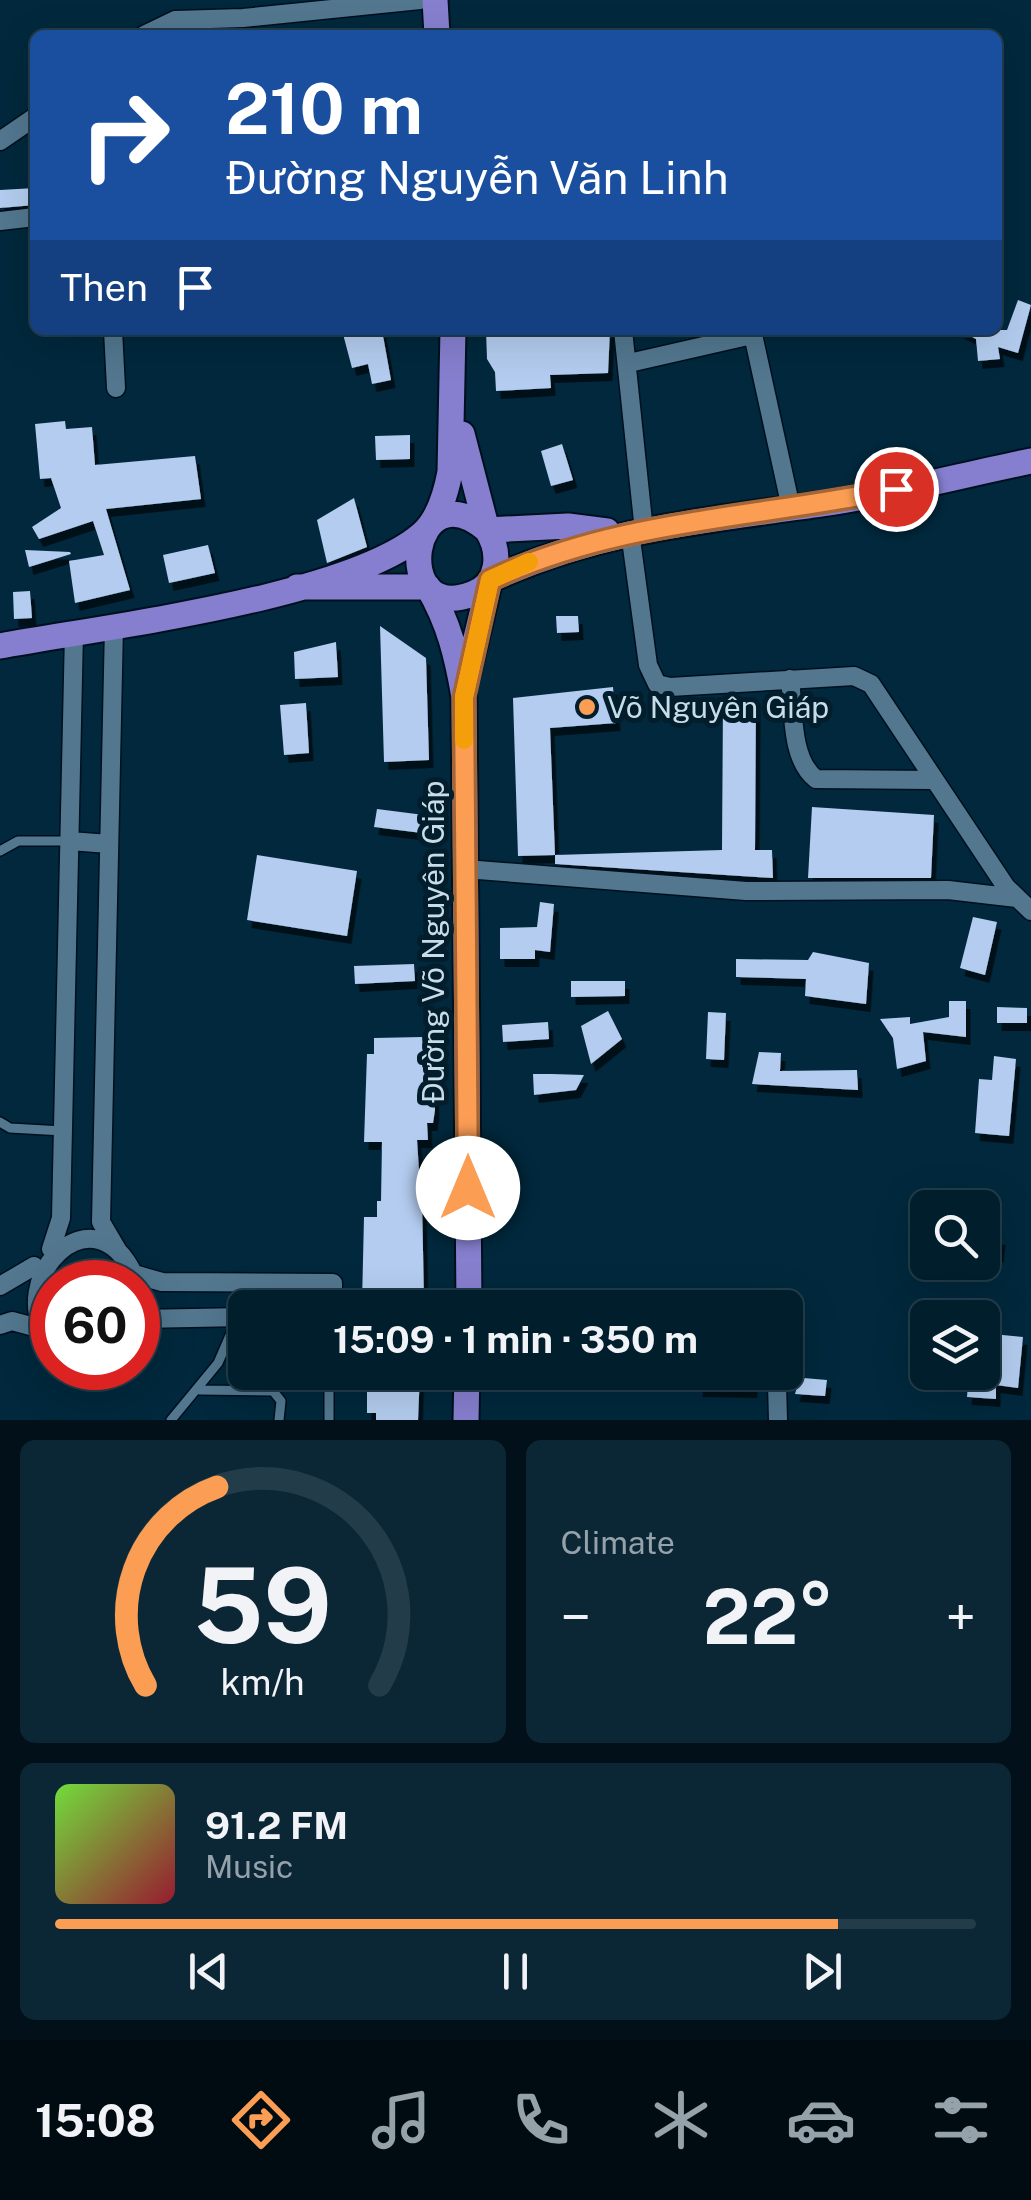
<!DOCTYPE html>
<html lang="en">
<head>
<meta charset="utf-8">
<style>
	:root { --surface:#011e2d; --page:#0b2735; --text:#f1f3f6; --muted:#96a2aa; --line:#233c49; --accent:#fc9d54 }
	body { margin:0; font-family:"Public Sans",sans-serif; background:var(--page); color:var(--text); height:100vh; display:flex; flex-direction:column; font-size:38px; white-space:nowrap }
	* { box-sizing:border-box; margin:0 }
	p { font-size:32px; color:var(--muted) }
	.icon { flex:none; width:55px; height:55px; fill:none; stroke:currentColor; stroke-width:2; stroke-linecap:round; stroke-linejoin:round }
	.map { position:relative; height:1420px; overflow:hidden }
	.side { display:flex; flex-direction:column; gap:20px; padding:20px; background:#011019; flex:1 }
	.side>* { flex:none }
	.banner { position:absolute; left:30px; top:30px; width:972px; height:305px; border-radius:15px; box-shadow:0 10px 40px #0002,0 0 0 2px var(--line); background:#1a4fa0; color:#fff; overflow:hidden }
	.controls { position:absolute; left:910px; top:1190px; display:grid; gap:20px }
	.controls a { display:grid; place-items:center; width:90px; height:90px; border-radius:15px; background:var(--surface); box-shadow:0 10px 40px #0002,0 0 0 2px var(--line); font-size:50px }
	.speed { position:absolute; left:30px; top:1260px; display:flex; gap:20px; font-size:50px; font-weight:700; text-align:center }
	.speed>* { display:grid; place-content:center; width:130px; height:130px; border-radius:50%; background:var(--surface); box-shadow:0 10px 40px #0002,0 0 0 2px var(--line); line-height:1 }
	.speed .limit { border:15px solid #d22; background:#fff; color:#111 }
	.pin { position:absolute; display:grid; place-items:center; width:85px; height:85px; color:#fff; margin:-42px; border:5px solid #fff; border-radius:50%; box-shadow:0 2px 10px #0007 }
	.me { position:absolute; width:110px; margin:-55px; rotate:0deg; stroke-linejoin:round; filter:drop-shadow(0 0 8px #0008) }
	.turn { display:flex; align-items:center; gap:35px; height:210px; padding:0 30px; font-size:45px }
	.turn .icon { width:130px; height:130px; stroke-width:2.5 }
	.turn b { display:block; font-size:70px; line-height:85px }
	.then { display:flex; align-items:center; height:95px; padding:0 30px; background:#0003; gap:20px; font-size:38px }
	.big { font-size:75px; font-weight:700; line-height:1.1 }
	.side .tile { flex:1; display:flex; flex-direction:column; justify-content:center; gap:15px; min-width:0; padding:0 35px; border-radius:15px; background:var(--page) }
	.side .dial { align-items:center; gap:0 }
	.dial svg { height:260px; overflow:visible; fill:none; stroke:var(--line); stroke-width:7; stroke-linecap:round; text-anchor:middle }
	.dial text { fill:var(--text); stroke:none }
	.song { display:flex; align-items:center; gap:30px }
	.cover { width:120px; height:120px; border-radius:15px; background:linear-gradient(135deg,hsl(100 70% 55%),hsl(350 70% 35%)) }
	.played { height:10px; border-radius:5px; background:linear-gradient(90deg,var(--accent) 85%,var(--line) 85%) }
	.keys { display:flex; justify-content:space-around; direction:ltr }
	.heat { display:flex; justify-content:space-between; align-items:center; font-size:55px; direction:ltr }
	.side .tiles { flex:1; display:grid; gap:20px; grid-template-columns:1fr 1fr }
	.tile:last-child { grid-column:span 2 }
	.trip { position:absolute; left:228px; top:1290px; width:575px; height:100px; border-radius:15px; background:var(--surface); box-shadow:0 10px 40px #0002,0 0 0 2px var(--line); font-weight:700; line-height:100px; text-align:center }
	.tab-bar { display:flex; height:160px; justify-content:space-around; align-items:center; background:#000c12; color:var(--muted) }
	.tab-bar .icon { width:70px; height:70px }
	.tab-bar .on { color:var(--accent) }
	.tab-bar b { font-size:45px; color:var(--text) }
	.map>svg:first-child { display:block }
	.building { fill:#b3ccef; filter:url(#shadow) }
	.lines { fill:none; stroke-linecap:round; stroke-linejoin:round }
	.service-casing { stroke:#00101e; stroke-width:12 }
	.minor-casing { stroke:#00101e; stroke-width:21 }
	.primary-casing { stroke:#00101e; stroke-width:29 }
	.service { stroke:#52778f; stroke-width:9 }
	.minor { stroke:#52778f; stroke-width:18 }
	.primary { stroke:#867fcf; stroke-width:25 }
	.route-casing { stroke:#a46637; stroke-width:25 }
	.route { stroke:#fc9d54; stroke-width:18 }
	.slow { stroke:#f59e0b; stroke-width:18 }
	.poi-dot { fill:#fc9d54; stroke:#021e2d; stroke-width:4 }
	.labels { text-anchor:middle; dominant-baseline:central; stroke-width:10; stroke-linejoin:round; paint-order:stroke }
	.poi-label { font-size:30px; fill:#c8dce9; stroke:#021e2d; text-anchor:start }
	.street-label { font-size:30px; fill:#c8dce9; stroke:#021e2d }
</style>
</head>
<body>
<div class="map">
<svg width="1031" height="1420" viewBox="0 0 1031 1420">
	<defs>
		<filter id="shadow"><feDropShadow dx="4.5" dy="8" stdDeviation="0" flood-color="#0009"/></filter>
	</defs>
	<rect width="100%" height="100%" fill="#01283c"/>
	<path class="building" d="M35,188V205L0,208V190Z
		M1018,300L1031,305L1018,353L998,347L1000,359L978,361L976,339L958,330H1007Z
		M358,330H382L391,380L372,384L368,364L352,368L343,334Z
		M486,330H610L608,373L550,375L551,388L496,391L495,372L487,359Z
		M65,421L66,429L92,427L95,465L195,456L201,499L106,509L130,590L75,603L69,561L104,555L93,521L39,539L32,527L61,508L51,478L40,479L35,424Z
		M410,435V459L376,460L375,436Z
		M562,444L573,480L551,486L541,451Z
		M354,498L367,547L327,563L317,520Z
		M208,545L215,573L169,583L163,555Z
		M25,550L70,552L71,554L29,567Z
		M30,591L32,618L14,619L13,592Z
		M556,616H578L579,632L557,633Z
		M380,626L426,658L429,760L384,762Z
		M336,642L338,677L295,679L294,652Z
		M613,687L616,723L550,728L555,855L518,856L513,698Z
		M723,700H756L755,850H772L773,878L555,864V855L722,850Z
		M306,703L309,753L284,755L280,705Z
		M812,807L934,815L931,878H808Z
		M377,809L424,815L422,833L374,827Z
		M257,855L357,871L347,936L247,920Z
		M540,902L554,904L550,952L535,950V959H500V928L537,927Z
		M973,917L997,922L985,975L960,968Z
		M813,952L869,963L866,1004L805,996L806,979L736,977V959L808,960Z
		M414,964L415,981L355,984L354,966Z
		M571,981H625V996L571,997Z
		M949,1001H966V1037L923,1032L926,1061L897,1069L893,1038L880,1019L910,1017V1024L949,1017Z
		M997,1007L1027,1008V1023H997Z
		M608,1011L622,1039L591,1064L581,1026Z
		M708,1012L726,1013L724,1060L706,1059Z
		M548,1022L549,1039L503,1042L502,1025Z
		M422,1037L426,1093H434L435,1110L433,1123H427L428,1140H417L419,1170H429V1185L422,1198L424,1301L362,1303L364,1217H377V1201H381L382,1142H364L367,1054H374V1038Z
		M759,1052L781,1053L780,1071L857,1070L858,1090L752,1084Z
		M994,1056L1016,1059L1009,1136L975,1133L979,1079L992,1080Z
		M533,1074H552L584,1075L576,1090L534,1095Z
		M982,1235L1001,1237L999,1255L982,1253Z
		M982,1333L1023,1337L1018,1388L996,1385V1399L967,1397L969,1372H982Z
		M374,1372H420L418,1420H376V1413H367V1384H374Z
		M699,1372H753V1390L698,1389Z
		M792,1377L827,1380L825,1396L795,1394L797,1387Z"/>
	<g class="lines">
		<g class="service-casing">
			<path id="service" d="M0,851L18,841H69
				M0,1122L10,1128L63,1131
				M200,1390L273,1391L281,1401L279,1420
				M171,1420L218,1363L238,1317
				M329,1420V1372"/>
		</g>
		<g class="minor-casing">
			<path id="minor" d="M144,35L175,20L243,18L420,0
				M0,141L35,117
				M0,221L35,217
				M113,330L116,388
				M623,330L644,531
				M752,330L791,508
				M629,363L752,335
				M630,532L648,665L657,684L670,687L854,676L871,684L1006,887L1031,911
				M114,626L101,1222L118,1251
				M790,679C794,710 790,759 816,779L933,780
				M70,841L109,844
				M465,869L746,891L948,890L1017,898
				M51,1249L61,1218L74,632
				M134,1274L162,1282L333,1283V1308
				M0,1286L34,1266
				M138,1286V1304
				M138,1319L245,1317
				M0,1325L12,1321L38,1328
				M52,1341C0,1283 96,1180 137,1282
				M777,1384L778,1420"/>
		</g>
		<g class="primary-casing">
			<path id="primary" d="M435,0L437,35
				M462,434L487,530C501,552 500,584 472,594C389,626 410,465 487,530
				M487,530L568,526L607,531
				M297,587H428C449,623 457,656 464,697L469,1308
				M0,646C102,627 348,598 422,534C438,520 446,493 450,472L453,330
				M467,676L490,580C600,529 704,521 822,504C892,494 962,475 1031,461
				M466,1420L467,1372"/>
		</g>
		<use href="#service" class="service"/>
		<use href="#minor" class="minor"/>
		<use href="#primary" class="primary"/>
	</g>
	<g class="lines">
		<g class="route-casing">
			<path id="route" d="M468,1188L464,697L490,580C619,519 758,518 896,489"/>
		</g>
		<use href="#route" class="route"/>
		<path class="slow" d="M464,740V697L490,580L529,562"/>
	</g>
	<circle class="poi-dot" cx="587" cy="707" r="10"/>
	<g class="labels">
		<g class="poi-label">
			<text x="607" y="707">Võ Nguyên Giáp</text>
		</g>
		<g class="street-label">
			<text transform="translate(433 942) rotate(-90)">Đường Võ Nguyên Giáp</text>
		</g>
	</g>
</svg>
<div class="controls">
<a><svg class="icon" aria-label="search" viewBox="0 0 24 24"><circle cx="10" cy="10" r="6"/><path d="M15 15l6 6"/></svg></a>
<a><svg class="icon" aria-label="layers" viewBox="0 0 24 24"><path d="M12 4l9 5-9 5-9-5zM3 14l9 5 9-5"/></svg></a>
</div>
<div class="speed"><div class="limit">60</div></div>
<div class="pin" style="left:896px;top:489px;background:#d93025"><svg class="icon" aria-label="arrive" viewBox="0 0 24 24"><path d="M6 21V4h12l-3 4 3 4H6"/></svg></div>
<svg class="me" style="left:468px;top:1188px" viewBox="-20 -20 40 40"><circle r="19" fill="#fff"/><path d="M0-13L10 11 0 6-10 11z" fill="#fc9d54"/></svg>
<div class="trip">15:09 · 1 min · 350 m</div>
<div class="banner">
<div class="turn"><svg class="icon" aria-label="right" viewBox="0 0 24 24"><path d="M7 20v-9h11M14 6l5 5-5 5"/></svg><div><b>210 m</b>Đường Nguyễn Văn Linh</div></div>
<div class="then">Then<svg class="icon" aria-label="arrive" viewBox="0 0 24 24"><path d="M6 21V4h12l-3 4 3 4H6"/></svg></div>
</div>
</div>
<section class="side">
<div class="tiles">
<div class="tile dial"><svg viewBox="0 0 100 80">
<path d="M14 69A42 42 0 1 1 86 69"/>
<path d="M14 69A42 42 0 0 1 36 8" stroke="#fc9d54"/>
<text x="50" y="56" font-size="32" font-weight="700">59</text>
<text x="50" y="72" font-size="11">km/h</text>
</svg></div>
<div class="tile"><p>Climate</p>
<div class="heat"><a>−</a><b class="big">22°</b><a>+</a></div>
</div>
<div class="tile">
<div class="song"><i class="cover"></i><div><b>91.2 FM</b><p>Music</p></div></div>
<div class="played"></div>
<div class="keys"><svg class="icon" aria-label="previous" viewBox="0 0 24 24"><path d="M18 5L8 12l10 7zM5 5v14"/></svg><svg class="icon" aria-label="pause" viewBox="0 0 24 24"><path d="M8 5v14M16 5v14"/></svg><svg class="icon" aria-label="next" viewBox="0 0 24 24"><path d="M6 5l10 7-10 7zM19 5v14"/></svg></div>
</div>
</div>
</section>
<nav class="tab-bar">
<b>15:08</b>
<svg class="icon on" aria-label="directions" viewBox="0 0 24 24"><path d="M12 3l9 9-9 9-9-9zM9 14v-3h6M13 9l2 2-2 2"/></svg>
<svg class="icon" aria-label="music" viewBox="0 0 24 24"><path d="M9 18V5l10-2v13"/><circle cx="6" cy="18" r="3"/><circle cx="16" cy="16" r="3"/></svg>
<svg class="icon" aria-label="phone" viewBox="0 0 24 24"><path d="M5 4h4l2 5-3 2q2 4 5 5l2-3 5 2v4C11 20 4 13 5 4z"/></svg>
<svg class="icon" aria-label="climate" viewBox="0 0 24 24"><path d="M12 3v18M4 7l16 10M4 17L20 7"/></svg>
<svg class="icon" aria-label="car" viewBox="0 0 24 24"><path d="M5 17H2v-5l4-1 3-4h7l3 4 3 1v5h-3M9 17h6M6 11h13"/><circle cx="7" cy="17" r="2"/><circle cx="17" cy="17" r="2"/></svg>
<svg class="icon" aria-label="filters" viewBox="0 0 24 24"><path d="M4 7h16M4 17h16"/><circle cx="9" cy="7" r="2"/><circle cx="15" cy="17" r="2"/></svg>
</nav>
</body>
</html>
